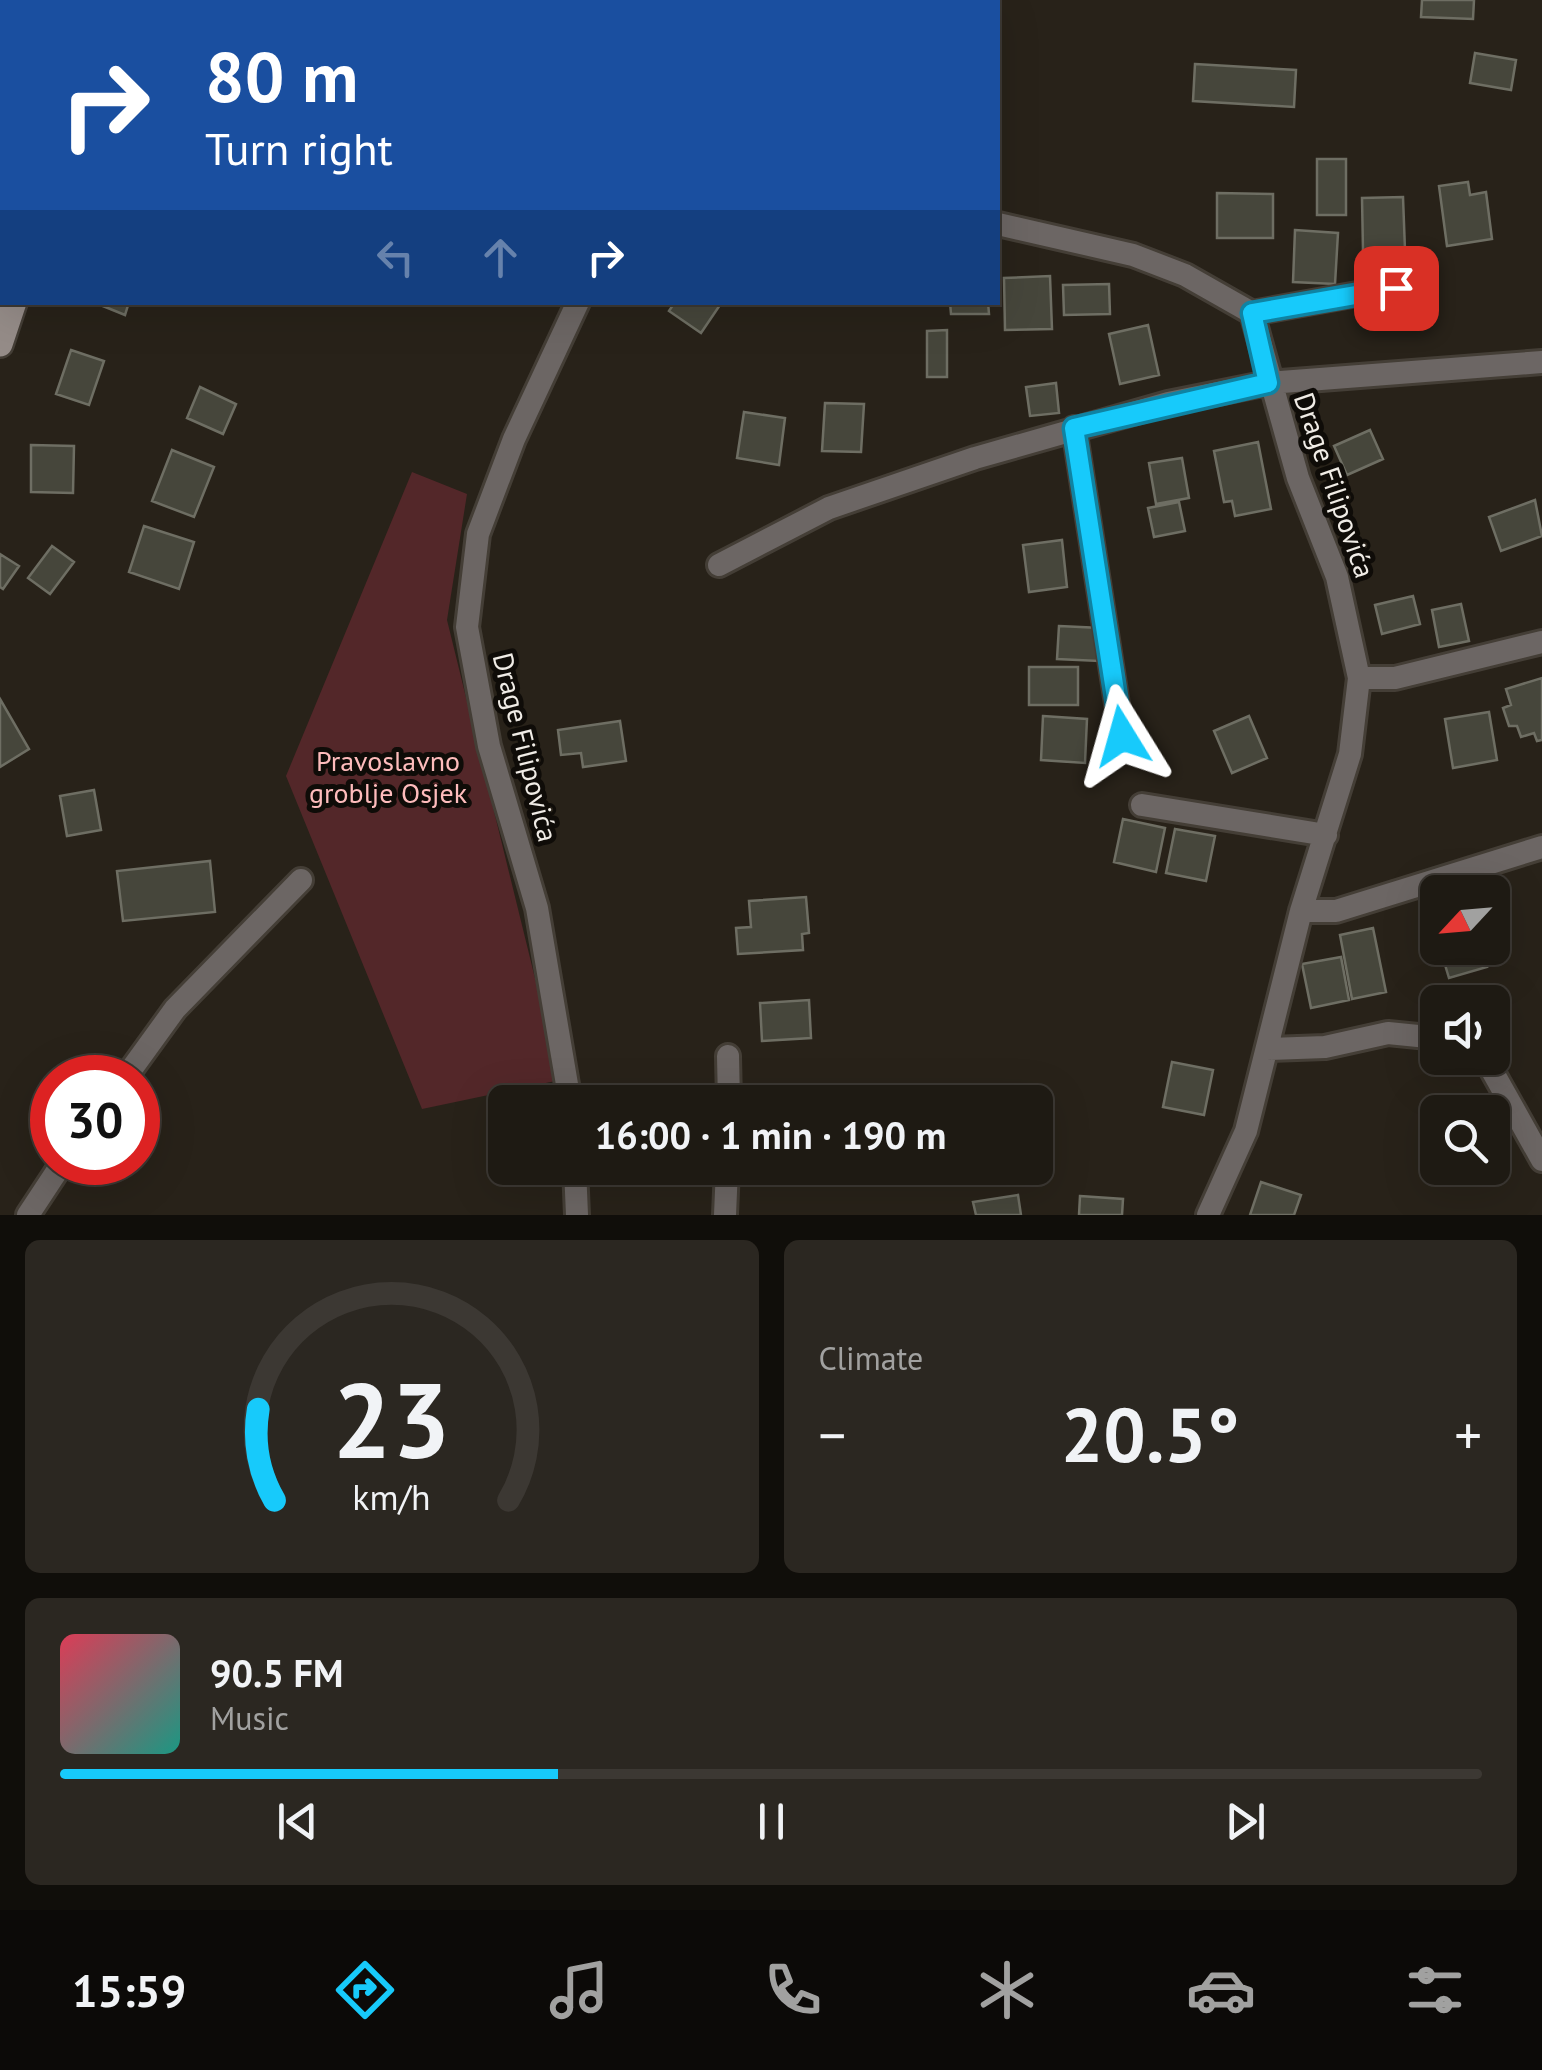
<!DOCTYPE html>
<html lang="en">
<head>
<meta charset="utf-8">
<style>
	:root { --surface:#1e1a13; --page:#2b2721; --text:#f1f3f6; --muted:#a1a1a0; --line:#3c3833; --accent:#17cafb }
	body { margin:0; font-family:"PT Sans",sans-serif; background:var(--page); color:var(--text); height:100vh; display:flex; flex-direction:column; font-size:38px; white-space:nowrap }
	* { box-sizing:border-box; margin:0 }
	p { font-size:32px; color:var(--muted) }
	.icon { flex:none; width:55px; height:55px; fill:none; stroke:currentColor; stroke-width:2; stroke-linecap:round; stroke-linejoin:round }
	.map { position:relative; height:1215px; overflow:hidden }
	.side { display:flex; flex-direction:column; gap:25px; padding:25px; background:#100e0a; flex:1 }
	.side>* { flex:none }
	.guide { position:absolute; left:0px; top:0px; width:1000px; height:305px; box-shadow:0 10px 40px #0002,0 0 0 2px var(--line); background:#1a4fa0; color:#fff; overflow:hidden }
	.needle { width:65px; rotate:244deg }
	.tools { position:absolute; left:1420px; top:875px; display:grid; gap:20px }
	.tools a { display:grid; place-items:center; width:90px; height:90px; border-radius:15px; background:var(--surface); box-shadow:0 10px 40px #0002,0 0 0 2px var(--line); font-size:50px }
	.speed { position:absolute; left:30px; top:1055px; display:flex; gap:20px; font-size:50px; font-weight:700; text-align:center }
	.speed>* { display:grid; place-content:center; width:130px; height:130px; border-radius:50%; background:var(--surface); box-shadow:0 10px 40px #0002,0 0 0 2px var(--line); line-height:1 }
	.speed .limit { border:15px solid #d22; background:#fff; color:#111 }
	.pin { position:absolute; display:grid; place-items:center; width:85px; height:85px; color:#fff; margin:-42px; border-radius:20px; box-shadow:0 5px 15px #0006 }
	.me { position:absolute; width:110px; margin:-55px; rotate:352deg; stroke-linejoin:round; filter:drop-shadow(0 0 8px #0008) }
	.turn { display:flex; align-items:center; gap:35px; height:210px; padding:0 40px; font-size:45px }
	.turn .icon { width:130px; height:130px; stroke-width:2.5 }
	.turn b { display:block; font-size:70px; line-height:85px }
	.lanes { display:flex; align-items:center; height:95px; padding:0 40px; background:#0003; justify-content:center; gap:50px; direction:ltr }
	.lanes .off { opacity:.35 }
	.big { font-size:75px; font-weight:800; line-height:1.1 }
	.side .tile { flex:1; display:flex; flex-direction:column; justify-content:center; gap:15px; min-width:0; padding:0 35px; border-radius:15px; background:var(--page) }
	.side .dial { align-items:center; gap:0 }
	.dial svg { height:260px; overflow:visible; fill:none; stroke:var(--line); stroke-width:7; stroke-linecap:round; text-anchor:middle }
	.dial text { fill:var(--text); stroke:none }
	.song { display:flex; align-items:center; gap:30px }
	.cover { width:120px; height:120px; border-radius:15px; background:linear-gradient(135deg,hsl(350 70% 55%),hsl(170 70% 35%)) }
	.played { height:10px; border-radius:5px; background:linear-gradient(90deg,var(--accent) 35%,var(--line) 35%) }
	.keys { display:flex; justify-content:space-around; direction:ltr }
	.heat { display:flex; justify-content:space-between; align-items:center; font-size:55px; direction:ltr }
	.side .tiles { flex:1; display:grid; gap:25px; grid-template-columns:1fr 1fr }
	.tile:last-child { grid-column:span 2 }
	.trip { position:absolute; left:488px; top:1085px; width:565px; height:100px; border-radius:15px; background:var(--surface); box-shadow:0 10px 40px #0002,0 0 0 2px var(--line); font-weight:800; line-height:100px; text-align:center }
	.dock { display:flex; height:160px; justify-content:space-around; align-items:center; background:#0c0a08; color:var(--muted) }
	.dock .icon { width:70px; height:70px }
	.dock .current { color:var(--accent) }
	.dock b { font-size:45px; color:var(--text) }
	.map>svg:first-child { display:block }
	.green { fill:#532729 }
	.building { fill:#46463b; stroke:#6e6e63; stroke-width:2.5 }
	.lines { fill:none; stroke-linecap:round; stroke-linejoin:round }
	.street-casing { stroke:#443e36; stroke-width:28 }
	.secondary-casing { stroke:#443e36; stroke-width:30 }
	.street { stroke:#6c6664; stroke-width:22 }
	.secondary { stroke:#958c88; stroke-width:25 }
	.route-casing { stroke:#0f83a3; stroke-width:25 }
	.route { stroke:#17cafb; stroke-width:18 }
	.labels { text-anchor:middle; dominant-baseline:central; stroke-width:10; stroke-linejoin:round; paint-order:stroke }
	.street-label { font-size:28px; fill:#f0ece6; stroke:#0f0c08 }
	.park-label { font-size:28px; fill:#febcbc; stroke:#0f0c08 }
</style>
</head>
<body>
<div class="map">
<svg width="1542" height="1215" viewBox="0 0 1542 1215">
	<rect width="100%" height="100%" fill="#282219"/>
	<path class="green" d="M412,472L467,494L447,620L560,1080L422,1109L286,776Z"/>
	<path class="building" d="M257,0H319L320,2H258Z
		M625,0H665L666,2H626Z
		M873,0H914L915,2H874Z
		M1422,0H1474L1473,19L1421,17Z
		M0,13L2,14V81H0Z
		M1475,53L1516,60L1511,90L1470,83Z
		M1195,64L1296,70L1294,107L1193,101Z
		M1317,159H1346V215H1317Z
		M1468,182L1470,195L1486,192L1492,239L1447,246L1439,186Z
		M1217,193L1273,194V238H1217Z
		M1403,197L1405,250L1363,251L1362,198Z
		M1295,230L1338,233L1335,284L1293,282Z
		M1050,276L1052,329L1005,330L1004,278Z
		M1109,284L1110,314L1064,315L1063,285Z
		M93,302H129L125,315Z
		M675,302H722L701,333L669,311Z
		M950,302H988L989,314H951Z
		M1148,325L1159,375L1120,384L1109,334Z
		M947,330V377H927V331Z
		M71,350L104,361L89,405L56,394Z
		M1056,383L1059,413L1030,416L1026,387Z
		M200,387L236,404L223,434L187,418Z
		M825,403L864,404L861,452L822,451Z
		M744,412L785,418L779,465L737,458Z
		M1370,430L1383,459L1347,475L1334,446Z
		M1258,442L1271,509L1235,516L1232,501L1224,502L1214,451Z
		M31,445L74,446L73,493L31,492Z
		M172,450L214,467L194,517L152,501Z
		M1182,458L1189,498L1156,504L1149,463Z
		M1535,500L1542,536L1501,551L1489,517Z
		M1179,502L1185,531L1154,537L1148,508Z
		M144,526L194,542L179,589L129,572Z
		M1062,540L1067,587L1029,592L1023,545Z
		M52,546L74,562L50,594L28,578Z
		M0,554L19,566L3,589L0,587Z
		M1413,596L1420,624L1382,634L1375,605Z
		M1461,604L1469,641L1439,647L1432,610Z
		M1059,626L1101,628L1099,661L1057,659Z
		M1029,667H1078V705H1029Z
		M1542,678V740L1537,741L1534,733L1521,737L1517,726H1509L1503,708L1511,705L1506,689Z
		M0,699L29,749L0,767Z
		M1489,712L1497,760L1453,768L1445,719Z
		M1043,716L1087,719L1085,763L1041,760Z
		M1249,716L1267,758L1232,773L1214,731Z
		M620,721L626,761L583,767L581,753L561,755L558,730Z
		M94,790L101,830L67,836L60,796Z
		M1123,819L1165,828L1156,872L1114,862Z
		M1175,829L1215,836L1206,881L1166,873Z
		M210,861L215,912L123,921L117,871Z
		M806,897L809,933L802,934L803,950L738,954L736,928L751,927L749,901Z
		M1373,928L1386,992L1352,999L1340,935Z
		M1440,948H1489L1491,955L1484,958L1487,967L1449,978Z
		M1341,957L1349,1000L1311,1008L1302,964Z
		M809,1000L811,1038L762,1041L760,1003Z
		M1172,1062L1213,1070L1204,1115L1163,1107Z
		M1261,1182L1301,1195L1294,1215H1250Z
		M1018,1195L1021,1215H976L973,1202Z
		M1080,1196L1123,1199L1122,1215H1079Z"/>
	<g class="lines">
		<g class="street-casing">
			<path id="street" d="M326,0L327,2
				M713,0L714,2
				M0,115L2,116
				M998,224L1133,255L1185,275L1252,313L1298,478L1337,577L1359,678L1350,754L1301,911L1246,1131L1208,1215
				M1252,313L1396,287
				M1074,428L1122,736
				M719,565L829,508L975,458L1168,403L1268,383L1542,362
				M1359,678H1395L1542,642
				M1142,805L1326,835
				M1301,911H1336L1542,847
				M1267,1049L1325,1047L1388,1033L1438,1038
				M728,1056L729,1102
				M1485,1058L1542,1160
				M125,1078L175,1009L301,880
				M570,1102L537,908L489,746L467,627L478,534L514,439L578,302
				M575,1168L577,1215
				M28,1215L63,1162
				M725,1215L727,1168"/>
		</g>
		<g class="secondary-casing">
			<path id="secondary" d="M521,2L527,0
				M0,344L14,302"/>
		</g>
		<use href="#street" class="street"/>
		<use href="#secondary" class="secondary"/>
	</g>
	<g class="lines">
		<g class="route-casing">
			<path id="route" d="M1122,736L1074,428L1268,383L1252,313L1396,288"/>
		</g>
		<use href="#route" class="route"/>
	</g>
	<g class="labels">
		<g class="street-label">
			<text transform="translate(1335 485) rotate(71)">Drage Filipovića</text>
			<text transform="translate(526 747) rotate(76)">Drage Filipovića</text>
		</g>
		<g class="park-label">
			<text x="388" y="760">Pravoslavno<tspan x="388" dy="32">groblje Osjek</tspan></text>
		</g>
	</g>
</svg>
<div class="tools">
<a><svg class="needle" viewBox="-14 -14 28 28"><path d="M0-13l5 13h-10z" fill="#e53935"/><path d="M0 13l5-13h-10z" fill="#a1a1a0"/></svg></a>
<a><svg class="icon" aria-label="sound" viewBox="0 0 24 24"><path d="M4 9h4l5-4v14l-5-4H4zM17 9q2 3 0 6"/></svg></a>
<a><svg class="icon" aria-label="search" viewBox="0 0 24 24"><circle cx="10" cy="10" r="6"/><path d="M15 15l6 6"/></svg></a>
</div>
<div class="speed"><div class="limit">30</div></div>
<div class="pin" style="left:1396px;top:288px;background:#d93025"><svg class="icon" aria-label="arrive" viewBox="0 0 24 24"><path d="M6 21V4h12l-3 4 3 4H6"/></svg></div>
<svg class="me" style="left:1122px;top:736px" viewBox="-20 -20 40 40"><path d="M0-17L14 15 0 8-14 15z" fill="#17cafb" stroke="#fff" stroke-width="4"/></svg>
<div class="trip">16:00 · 1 min · 190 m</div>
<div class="guide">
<div class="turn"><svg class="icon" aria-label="right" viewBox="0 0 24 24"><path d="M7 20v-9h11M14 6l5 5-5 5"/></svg><div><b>80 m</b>Turn right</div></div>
<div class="lanes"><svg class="icon off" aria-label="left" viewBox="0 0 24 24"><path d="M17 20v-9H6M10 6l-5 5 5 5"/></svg><svg class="icon off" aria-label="ahead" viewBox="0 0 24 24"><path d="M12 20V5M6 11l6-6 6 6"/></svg><svg class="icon" aria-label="right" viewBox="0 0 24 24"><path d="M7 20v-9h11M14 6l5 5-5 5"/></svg></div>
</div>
</div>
<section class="side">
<div class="tiles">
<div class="tile dial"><svg viewBox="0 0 100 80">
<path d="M14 69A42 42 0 1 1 86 69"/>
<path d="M14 69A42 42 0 0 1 9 41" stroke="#17cafb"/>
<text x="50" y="56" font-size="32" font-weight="700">23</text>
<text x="50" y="72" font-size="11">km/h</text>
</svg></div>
<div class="tile"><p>Climate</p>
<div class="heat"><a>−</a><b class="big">20.5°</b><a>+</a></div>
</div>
<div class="tile">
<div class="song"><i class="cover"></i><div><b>90.5 FM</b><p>Music</p></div></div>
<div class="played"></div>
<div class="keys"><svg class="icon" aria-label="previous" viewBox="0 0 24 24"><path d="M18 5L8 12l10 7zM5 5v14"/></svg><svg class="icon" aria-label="pause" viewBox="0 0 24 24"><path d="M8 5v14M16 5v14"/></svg><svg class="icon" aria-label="next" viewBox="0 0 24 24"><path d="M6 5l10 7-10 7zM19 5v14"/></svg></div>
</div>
</div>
</section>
<nav class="dock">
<b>15:59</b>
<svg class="icon current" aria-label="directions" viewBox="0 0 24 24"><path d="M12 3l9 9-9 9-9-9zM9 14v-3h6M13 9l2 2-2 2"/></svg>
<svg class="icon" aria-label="music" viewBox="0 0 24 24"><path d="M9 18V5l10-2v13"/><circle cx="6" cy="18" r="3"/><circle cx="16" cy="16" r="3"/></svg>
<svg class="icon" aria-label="phone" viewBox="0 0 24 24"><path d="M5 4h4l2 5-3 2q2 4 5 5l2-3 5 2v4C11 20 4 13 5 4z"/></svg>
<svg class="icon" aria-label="climate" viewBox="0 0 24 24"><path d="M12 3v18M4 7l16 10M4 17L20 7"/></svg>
<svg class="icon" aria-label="car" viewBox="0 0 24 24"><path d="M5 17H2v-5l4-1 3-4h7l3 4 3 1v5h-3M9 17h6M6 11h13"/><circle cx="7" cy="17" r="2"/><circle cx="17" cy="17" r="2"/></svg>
<svg class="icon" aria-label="filters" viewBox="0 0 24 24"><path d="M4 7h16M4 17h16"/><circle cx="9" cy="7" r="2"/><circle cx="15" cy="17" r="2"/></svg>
</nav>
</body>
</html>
